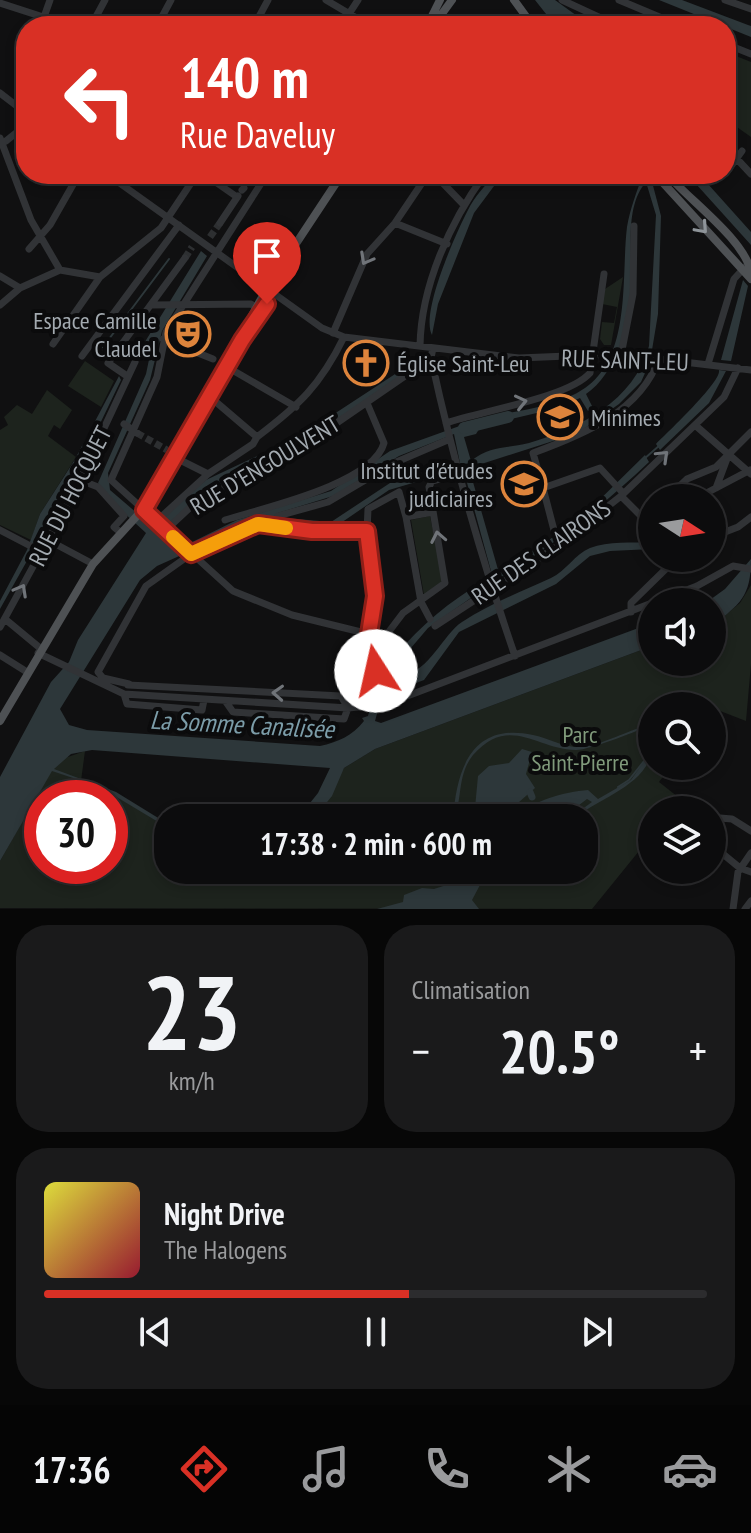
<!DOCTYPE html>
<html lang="fr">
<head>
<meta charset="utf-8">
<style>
	:root { --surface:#0c0c0d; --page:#1a1a1b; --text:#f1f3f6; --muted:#9a9b9d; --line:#2c2c2e; --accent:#d93025 }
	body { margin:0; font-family:"PT Sans Narrow",sans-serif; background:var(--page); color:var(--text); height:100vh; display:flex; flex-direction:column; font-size:30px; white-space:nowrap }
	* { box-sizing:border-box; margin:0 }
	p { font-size:26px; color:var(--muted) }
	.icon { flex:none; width:44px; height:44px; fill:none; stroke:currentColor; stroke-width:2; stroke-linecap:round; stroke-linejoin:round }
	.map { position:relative; height:909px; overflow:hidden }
	.side { display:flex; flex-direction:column; gap:16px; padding:16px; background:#070707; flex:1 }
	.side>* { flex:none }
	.top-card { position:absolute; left:16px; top:16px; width:720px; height:168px; border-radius:32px; box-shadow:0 4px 12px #0003,0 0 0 2px var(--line); background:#d93025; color:#fff; overflow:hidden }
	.needle { width:52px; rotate:102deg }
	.tools { position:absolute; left:638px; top:484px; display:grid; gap:16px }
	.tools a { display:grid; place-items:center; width:88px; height:88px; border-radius:50%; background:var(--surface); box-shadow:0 4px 12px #0003,0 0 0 2px var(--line); font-size:40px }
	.speed { position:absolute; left:24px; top:780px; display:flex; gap:16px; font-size:40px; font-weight:700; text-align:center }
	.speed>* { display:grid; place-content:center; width:104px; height:104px; border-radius:50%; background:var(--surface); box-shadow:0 4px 12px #0003,0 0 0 2px var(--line); line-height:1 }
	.speed .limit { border:12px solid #d22; background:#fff; color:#111 }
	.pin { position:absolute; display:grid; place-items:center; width:68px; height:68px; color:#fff; margin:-82px -34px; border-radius:50% 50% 50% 0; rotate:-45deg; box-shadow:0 0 8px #0007 }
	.pin .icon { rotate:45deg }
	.me { position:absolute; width:88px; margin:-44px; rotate:350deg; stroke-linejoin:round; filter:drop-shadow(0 0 6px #0008) }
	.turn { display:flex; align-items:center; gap:28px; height:168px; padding:0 32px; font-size:36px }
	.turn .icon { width:104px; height:104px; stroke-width:2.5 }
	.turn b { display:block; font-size:56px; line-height:68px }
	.big { font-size:60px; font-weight:700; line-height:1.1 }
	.side .card { flex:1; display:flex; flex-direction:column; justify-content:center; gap:12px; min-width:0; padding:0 28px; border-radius:32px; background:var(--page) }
	.side .dial { align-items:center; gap:0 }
	.dial b { font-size:104px; line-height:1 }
	.song { display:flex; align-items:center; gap:24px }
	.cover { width:96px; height:96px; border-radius:12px; background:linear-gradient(135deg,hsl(60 70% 55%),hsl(350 70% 35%)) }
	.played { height:8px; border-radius:4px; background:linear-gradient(90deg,var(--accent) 55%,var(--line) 55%) }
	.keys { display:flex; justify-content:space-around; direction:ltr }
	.heat { display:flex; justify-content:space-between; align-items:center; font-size:44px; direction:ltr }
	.side .tiles { flex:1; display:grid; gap:16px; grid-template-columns:1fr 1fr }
	.card:last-child { grid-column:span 2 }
	.trip { position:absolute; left:154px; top:804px; width:444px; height:80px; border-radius:32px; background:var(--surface); box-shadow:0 4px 12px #0003,0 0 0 2px var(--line); font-weight:700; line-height:80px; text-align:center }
	.dock { display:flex; height:128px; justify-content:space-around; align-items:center; background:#050505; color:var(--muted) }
	.dock .icon { width:56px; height:56px }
	.dock .current { color:var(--accent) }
	.dock b { font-size:36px; color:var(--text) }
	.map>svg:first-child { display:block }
	.green { fill:#1d231d; fill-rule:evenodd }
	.water { fill:#2d373a; fill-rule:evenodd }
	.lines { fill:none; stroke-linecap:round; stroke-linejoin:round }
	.stream { stroke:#2d373a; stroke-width:2 }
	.canal { stroke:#2d373a; stroke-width:7 }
	.river { stroke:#2d373a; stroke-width:12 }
	.minor-tunnel { stroke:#2d2f31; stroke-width:7; stroke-dasharray:7 3.5; stroke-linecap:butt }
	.minor { stroke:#313336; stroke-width:7 }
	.major { stroke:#4e5154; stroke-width:8 }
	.oneway { stroke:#8e9499 }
	.oneway2 { stroke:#707479 }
	.route-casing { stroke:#8d1f18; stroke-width:20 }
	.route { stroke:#d93025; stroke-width:14 }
	.slow { stroke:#f59e0b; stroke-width:14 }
	.labels { text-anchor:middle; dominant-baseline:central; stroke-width:8; stroke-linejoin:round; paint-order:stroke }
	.poi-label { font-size:24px; fill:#a3aab0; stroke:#0b0b0c; text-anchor:end }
	.street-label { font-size:24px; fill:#a3aab0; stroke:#0b0b0c }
	.park-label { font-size:24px; fill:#809a7b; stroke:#0b0b0c }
	.water-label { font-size:26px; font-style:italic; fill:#7c9da9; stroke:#0b0b0c }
</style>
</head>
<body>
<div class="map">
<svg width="751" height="909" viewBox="0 0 751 909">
	<rect width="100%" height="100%" fill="#101011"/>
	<path class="green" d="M726,52L751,62V137L734,125L726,135Z
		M623,277L611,345H604L600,339L602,322L614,323L617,307L602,304L605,289Z
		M85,361L114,381L101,407L68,386Z
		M47,390L72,410L60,429L54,425L48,436L76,457L40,514L31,540L0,525V430L8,425L4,417L17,405L32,414Z
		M430,516L443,581L424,595L411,520Z
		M751,585V664L746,721L715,709L712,712V706H652V766H671L659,782L678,797L671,810H652V835L592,909L0,908V861L51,771L65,758L85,751L81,781L113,794L168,828V870H584V818H314L344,768L375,749L652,646V662H712V626L740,603ZM42,798H110V866H42Z"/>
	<path class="water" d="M535,0H555L591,26H570L554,17L550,19Z
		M659,0H682L748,25L751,26V37Z
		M495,174H503L474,213L438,304L432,335C420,313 456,233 468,210C474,197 486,185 495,174Z
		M643,174L651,178L661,216L658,314L650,362L641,382L619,404L578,433L469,468L499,573L579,520L645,455L649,462C599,509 553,546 494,582L463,468L389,490L335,527L322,530L255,522L157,566L140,580L60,709L69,725L87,730L320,746C338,742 352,736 364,721L362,718L368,716L372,700L369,695C379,682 386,666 397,654C420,626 451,600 483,582L485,588L428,628L399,662V672C423,682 443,634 462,622C490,604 522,591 551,578C566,571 575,554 590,548C608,541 633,543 652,542V549L610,551L590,556L556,584L459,632L424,680L382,696L375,721L381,723L652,623V646L375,749L344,768L332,796L314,818H298L318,793L330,768L92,750L71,754L54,769L116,792L168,824V828L100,787L52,771L0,861V777L51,682L69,662L78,640L146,533L109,499L98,483L146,374L151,350L147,349L139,361L135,358L201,251L207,256L162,331L150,380L108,473L110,490L152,526L206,480L302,435L415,361L419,363L307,440L246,469L196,499L161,534L178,549L237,520L331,491L390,451L479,419L481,426L476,434L464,437L471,461C491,445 506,449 529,443C580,428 634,401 649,346L656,215L646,182C623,208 633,258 632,290C630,324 615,375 586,394L593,408L588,411L580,398L558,408L494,423L492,416C523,410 559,406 585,388C632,356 621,275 627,227C630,209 637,191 643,174ZM454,434L460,463L390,483L331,522L274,517L278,513L333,496L399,456Z
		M687,174H699L751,232V245Z
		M743,280L748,286L731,361L721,360Z
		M719,370L726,371L709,403L660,450L656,444C670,430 722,381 719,370Z
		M119,376L121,380L83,459L46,518L37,543L0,609V601L27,550L40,514L74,461Z
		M751,559C751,597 740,604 712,626V602H707L725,589Z
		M652,724C641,730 590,750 576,750C536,749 509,714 473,755C456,776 463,804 453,818C457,768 472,722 533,735C548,738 564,748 581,747C600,746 631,729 652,724Z
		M522,749L532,752L526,774L535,788L501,818H481L475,808L478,776L489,766L509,763Z
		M652,750C647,785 599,798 575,818H570L592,802L587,799L562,818H516C533,800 564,792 588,790L598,799L631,780Z
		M485,870H488L472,900L479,909H377L403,902L404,895L422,888L434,889L462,880L477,881Z"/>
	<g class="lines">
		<path class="stream" d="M103,347L169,259
			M644,459L660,445
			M618,787L629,780L652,751"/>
		<path class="canal" d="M530,792L532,797"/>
		<path class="river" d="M464,428L508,417"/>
		<path class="minor-tunnel" d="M210,237L220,223
			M185,258L192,247
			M137,433L167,450"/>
		<path class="minor" d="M326,0L370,26
			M562,0L618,26
			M619,0L681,26
			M725,0L751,9
			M0,3L71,26
			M44,17L50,0
			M91,26L105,0
			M157,26L171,0
			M254,26L268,0
			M341,26L358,0
			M726,44L751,54
			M0,93L26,113
			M0,138L31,220L60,270
			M6,141L26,125
			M737,159L751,174
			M726,173L742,151
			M107,174L322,328L344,337L519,358L617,354L751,370
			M204,174L237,197
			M267,174L166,332L157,377L111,480L233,591L292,615L369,634L378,646
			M434,174L463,204
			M250,180L251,177
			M242,190L244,188
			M220,223L238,196
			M395,223L447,244
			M29,249L50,225L79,174
			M0,276L20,288
			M0,305L20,288L60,270L100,277
			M151,305L251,304L258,309
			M333,333L367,254L395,223L428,174
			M163,339L213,359
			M53,344L100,277L161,228L197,174
			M420,346C421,286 450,222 485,174
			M433,348L431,358C453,459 481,558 515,656
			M621,355L633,294L634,226
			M82,356L179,225
			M708,364L734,279L745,267
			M234,371L296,407
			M127,376L108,363L185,258
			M209,396L257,437
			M446,423C480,411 568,398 590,373L604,274
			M124,424L137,433
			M695,425L751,474
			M174,457L208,474
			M80,480L98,487L124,516L114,527L120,532
			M543,488L555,534
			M716,488L728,456
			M623,493L600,468L543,488L533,453C582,435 641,412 659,358
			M621,496L643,518L652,511
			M667,498L687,479L716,467L751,432
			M697,498L750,470
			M278,516L328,502L394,463L450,439
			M406,517L421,602L430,619
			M152,518L156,514L161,517L208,474L253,444L257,437C299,405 320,386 344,337
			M225,520C263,508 373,484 384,443L367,403
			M0,530L42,552
			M166,530L198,500L309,442L431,358
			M367,531L375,596L369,634
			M712,537L738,527L751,517
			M48,540L93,564
			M656,602L697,586L733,566L751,569
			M631,612V603L677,558
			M5,619L40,648
			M435,626L559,545L621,496L724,397L738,368
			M0,627L77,486L135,362
			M38,653L124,694L348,708L380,705L410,695L652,603
			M0,655L27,672
			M129,684L103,678L98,672L146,586L191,554L258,524L312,531H367L368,509L399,492L406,517L433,512
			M128,685L341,696L348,708L344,719L233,712L226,702
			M124,694L127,704L202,710L204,700
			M361,707L359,700L376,671L378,646L403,613L445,583L429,487L432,481L458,474
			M712,828L720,818L732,819L751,831
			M712,845L740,868L751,872
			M733,909L738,872L751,853
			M745,909L751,901"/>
		<path class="major" d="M514,0L533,26
			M427,26L440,0
			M433,26L452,0
			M655,174L751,279
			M667,174C689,200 744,239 751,272
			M252,328L282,273
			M0,721L93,564L146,506L270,283L342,174"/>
	</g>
	<defs><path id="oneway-chevron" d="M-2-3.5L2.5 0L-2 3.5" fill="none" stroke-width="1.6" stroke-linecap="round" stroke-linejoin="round" transform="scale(2)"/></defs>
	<use class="oneway" href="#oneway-chevron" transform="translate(702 228) rotate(48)"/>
	<g class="oneway2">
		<use href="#oneway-chevron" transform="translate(366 259) rotate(119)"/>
		<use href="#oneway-chevron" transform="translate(521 402) rotate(-13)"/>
		<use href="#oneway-chevron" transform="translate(663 456) rotate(-44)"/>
		<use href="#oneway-chevron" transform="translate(438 537) rotate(-101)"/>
		<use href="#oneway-chevron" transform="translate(21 590) rotate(-61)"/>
		<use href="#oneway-chevron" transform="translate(278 693) rotate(-177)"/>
	</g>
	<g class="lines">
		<g class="route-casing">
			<path id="route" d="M267,304L242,340L144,510L191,554L258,524L312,531H367L375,596L369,634L378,646L376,671"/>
		</g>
		<use href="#route" class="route"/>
		<path class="slow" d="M173,537L191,554L258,524L286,528"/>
	</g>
	<defs>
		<g id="theatre-ring" transform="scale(2.3)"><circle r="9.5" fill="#0b0b0c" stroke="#dd843c" stroke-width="1.5"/><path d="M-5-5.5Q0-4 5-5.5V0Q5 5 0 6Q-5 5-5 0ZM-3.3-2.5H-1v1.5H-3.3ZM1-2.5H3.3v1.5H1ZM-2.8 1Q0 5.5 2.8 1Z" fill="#dd843c"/></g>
		<g id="church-ring" transform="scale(2.3)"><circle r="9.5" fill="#0b0b0c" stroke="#dd843c" stroke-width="1.5"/><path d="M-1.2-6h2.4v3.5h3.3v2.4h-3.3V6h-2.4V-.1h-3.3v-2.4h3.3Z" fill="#dd843c"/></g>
		<g id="university-ring" transform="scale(2.3)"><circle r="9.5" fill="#0b0b0c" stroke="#dd843c" stroke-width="1.5"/><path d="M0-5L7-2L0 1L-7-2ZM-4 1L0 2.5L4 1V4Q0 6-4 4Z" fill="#dd843c"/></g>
	</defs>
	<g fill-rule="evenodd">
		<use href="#theatre-ring" x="188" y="334"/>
		<use href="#church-ring" x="366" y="363"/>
		<use href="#university-ring" x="560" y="417"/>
		<use href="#university-ring" x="524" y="484"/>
	</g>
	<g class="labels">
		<g class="poi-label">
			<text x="157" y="320">Espace Camille<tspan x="157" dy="28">Claudel</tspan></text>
			<text x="397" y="363" text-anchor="start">Église Saint-Leu</text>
			<text x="591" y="417" text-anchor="start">Minimes</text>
			<text x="493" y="470">Institut d'études<tspan x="493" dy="28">judiciaires</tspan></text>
		</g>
		<g class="street-label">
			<text transform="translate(625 360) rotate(2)">RUE SAINT-LEU</text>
			<text transform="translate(265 465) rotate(-31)">RUE D'ENGOULVENT</text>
			<text transform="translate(70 496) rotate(-63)">RUE DU HOCQUET</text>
			<text transform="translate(541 552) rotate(-35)">RUE DES CLAIRONS</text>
		</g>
		<g class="park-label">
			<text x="580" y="734">Parc<tspan x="580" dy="28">Saint-Pierre</tspan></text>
		</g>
		<g class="water-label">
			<text transform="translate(242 724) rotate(3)">La Somme Canalisée</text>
		</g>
	</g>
</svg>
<div class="tools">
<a><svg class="needle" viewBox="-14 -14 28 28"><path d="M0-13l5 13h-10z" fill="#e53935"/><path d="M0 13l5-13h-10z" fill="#9a9b9d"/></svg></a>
<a><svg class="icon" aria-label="sound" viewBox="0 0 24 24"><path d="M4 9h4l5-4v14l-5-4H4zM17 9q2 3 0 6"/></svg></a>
<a><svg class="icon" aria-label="search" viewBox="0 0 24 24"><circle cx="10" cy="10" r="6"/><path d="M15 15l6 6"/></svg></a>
<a><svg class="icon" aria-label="layers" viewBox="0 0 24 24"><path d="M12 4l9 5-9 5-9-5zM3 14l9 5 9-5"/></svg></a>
</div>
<div class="speed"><div class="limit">30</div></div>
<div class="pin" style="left:267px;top:304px;background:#d93025"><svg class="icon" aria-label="arrive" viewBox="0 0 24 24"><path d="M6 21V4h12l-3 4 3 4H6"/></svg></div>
<svg class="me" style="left:376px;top:671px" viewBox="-20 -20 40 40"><circle r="19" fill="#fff"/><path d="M0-13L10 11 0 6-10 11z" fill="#d93025"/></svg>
<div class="trip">17:38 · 2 min · 600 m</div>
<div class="top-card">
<div class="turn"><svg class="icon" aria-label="left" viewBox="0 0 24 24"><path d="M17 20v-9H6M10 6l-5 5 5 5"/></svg><div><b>140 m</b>Rue Daveluy</div></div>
</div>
</div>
<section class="side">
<div class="tiles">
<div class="card dial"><b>23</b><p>km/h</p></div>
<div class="card"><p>Climatisation</p>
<div class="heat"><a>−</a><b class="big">20.5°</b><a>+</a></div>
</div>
<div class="card">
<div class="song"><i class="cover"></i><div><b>Night Drive</b><p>The Halogens</p></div></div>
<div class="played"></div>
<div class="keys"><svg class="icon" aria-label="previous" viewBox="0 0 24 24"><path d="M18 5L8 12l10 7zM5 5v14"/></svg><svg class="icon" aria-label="pause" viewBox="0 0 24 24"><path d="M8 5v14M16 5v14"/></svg><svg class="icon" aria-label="next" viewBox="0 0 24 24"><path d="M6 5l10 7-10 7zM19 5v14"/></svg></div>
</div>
</div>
</section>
<nav class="dock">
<b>17:36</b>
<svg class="icon current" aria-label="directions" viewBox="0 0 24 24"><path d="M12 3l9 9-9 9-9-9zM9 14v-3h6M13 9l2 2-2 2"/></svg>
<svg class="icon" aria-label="music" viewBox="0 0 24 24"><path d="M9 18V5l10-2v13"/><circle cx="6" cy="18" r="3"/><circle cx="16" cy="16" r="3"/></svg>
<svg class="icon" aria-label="phone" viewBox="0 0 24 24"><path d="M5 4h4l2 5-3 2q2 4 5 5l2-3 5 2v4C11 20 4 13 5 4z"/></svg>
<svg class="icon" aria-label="climate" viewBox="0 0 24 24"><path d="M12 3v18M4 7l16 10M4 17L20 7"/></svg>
<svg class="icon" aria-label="car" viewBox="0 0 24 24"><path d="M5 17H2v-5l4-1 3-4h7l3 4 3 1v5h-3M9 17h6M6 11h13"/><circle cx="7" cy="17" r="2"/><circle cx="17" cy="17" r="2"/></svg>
</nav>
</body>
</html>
